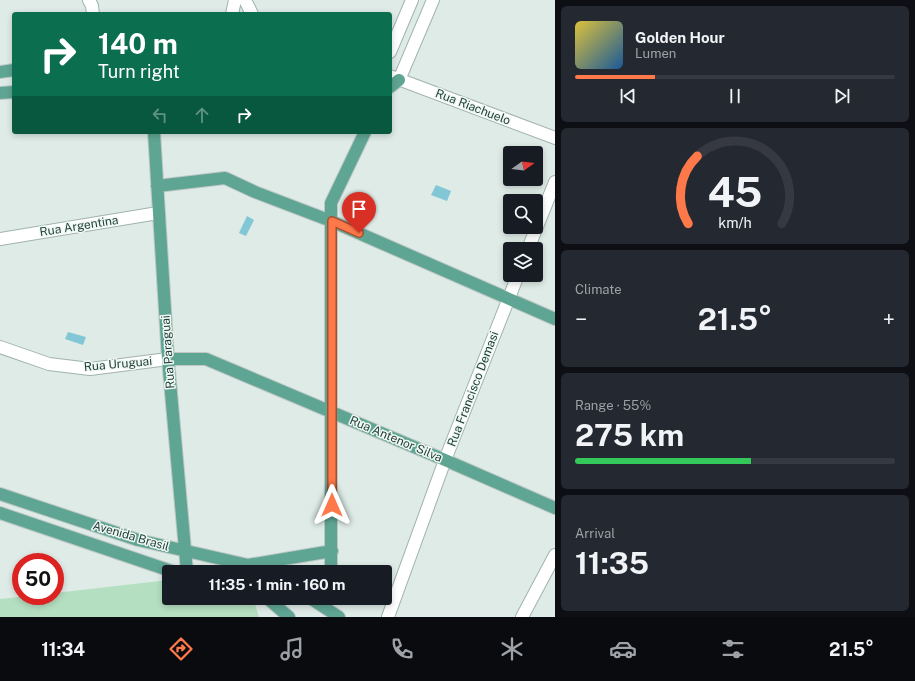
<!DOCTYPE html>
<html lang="en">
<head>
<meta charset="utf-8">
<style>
	:root { --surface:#171b24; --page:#242831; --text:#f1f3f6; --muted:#9ea1a6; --line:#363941; --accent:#fe794a }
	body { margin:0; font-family:"Public Sans",sans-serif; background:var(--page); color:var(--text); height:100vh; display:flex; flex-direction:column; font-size:15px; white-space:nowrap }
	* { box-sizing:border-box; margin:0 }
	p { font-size:13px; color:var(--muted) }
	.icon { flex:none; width:22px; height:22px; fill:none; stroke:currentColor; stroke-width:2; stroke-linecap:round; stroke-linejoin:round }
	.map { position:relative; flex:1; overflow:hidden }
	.drawer { display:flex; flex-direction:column; gap:6px; padding:6px; background:#0d0f14; width:360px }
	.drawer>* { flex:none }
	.top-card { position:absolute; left:12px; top:12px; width:380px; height:122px; border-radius:4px; box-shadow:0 2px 6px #0003; background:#0b6e4f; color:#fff; overflow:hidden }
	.needle { width:26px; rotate:76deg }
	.tools { position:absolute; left:503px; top:146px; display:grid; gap:8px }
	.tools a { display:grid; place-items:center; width:40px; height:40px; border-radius:4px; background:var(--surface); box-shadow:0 2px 6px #0003; font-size:20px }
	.speed { position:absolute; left:12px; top:553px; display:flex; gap:8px; font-size:20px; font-weight:700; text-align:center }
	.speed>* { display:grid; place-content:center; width:52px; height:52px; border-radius:50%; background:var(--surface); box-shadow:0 2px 6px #0003; line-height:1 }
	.speed .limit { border:6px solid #d22; background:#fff; color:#111 }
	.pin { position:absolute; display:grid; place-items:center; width:34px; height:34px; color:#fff; margin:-41px -17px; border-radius:50% 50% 50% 0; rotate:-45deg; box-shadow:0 0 4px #0007 }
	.pin .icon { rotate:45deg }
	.me { position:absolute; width:44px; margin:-22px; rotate:0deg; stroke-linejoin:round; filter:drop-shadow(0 0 3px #0008) }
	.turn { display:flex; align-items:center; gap:14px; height:84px; padding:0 20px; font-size:18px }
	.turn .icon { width:52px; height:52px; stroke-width:2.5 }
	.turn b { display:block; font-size:28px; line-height:34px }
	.lanes { display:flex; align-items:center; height:38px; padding:0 20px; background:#0003; justify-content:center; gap:20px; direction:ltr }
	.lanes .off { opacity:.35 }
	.big { font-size:30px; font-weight:700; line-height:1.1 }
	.drawer .tile { flex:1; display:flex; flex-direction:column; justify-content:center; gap:6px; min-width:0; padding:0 14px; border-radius:6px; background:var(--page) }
	.drawer .dial { align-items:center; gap:0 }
	.dial svg { height:104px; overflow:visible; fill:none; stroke:var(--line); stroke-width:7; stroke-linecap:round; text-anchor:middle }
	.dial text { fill:var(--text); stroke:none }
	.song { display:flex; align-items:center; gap:12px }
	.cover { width:48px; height:48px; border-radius:6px; background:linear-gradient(135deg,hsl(50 70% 55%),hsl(210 70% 35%)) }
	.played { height:4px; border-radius:2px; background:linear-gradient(90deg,var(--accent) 25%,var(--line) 25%) }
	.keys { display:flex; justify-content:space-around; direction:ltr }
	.heat { display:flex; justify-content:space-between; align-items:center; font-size:22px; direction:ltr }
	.charge { height:6px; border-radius:3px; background:linear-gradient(90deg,#34c759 55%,var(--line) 0) }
	.trip { position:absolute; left:162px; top:565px; width:230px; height:40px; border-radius:4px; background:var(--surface); box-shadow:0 2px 6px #0003; font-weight:700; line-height:40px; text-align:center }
	.dock { display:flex; height:64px; justify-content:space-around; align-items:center; background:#090b0e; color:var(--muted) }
	.dock .icon { width:28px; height:28px }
	.dock .on { color:var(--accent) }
	.dock b { font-size:18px; color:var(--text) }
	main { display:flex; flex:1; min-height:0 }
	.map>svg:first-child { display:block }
	.green { fill:#b5dfc1 }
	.water { fill:#81c7d6 }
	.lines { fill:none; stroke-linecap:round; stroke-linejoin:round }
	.minor-casing { stroke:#a1b3ad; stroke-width:14 }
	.major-casing { stroke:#c0c8c6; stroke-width:14 }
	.minor { stroke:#fff; stroke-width:12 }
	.major { stroke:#5fa594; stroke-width:12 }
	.route-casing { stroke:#a54f30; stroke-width:10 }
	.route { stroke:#fe794a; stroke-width:7 }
	.labels { text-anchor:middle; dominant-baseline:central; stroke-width:3; stroke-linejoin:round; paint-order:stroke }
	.street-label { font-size:12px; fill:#1e3c35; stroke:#eff8f3 }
</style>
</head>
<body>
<main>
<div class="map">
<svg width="555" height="617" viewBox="0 0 555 617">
	<rect width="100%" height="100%" fill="#deebe6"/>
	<path class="green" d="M169,580V598H236L254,601L259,617H0V599L29,596H55V593Z"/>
	<path class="water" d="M436,185L451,191L447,201L431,195Z
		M247,216L254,220L246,236L239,233Z
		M68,332L86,337L83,345L65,339Z"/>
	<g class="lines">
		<g class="minor-casing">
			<path id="minor" d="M89,0L92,6L93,14
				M245,0L252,14
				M232,14L235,0
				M390,52L412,0
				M390,76L555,138
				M399,80L433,0
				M0,239L158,213
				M528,249L555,182
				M0,347L49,364L90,369L168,359
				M388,617L445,460L518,275
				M522,617L555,555"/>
		</g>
		<g class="major-casing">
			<path id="major" d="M0,72L14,70
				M390,87L399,80
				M0,93L14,92
				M154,132L168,359L187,572
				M157,186L225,178L255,192L331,221L555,319
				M168,359H206L445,460L555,508
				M0,494L138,540L248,565L264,572
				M0,513L174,572
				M248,565L332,551
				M331,572V203L365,132
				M267,598L289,617
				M310,598L339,617"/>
		</g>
		<use href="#minor" class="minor"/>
		<use href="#major" class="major"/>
	</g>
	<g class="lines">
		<g class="route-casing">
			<path id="route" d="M332,505V221L359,233"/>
		</g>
		<use href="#route" class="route"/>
	</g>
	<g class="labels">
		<g class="street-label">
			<text transform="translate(473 107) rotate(21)">Rua Riachuelo</text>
			<text transform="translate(79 226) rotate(-9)">Rua Argentina</text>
			<text transform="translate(168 352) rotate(-94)">Rua Paraguai</text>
			<text transform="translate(118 364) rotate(-5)">Rua Uruguai</text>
			<text transform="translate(473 389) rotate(-69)">Rua Francisco Demasi</text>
			<text transform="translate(396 439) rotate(23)">Rua Antenor Silva</text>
			<text transform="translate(131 536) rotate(16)">Avenida Brasil</text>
		</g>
	</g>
</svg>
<div class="tools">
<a><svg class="needle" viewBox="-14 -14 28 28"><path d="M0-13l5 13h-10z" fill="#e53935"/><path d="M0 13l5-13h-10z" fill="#9ea1a6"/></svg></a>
<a><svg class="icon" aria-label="search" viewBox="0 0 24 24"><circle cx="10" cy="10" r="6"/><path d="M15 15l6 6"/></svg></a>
<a><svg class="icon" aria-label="layers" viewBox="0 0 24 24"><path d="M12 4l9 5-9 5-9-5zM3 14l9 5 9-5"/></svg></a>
</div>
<div class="speed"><div class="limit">50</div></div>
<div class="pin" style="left:359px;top:233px;background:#d93025"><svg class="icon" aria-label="arrive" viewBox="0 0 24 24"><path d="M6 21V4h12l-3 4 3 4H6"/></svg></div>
<svg class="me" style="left:332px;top:505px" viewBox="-20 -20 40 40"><path d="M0-17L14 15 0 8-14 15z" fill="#fe794a" stroke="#fff" stroke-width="4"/></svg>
<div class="trip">11:35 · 1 min · 160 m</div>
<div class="top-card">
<div class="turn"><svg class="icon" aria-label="right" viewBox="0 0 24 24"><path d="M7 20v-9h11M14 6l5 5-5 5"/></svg><div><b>140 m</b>Turn right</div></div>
<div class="lanes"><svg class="icon off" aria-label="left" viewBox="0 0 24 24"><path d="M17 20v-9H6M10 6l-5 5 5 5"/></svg><svg class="icon off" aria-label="ahead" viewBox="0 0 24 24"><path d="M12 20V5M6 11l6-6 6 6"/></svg><svg class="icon" aria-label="right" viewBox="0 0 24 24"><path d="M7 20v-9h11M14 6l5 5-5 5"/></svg></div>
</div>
</div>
<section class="drawer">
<div class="tile">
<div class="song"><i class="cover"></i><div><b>Golden Hour</b><p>Lumen</p></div></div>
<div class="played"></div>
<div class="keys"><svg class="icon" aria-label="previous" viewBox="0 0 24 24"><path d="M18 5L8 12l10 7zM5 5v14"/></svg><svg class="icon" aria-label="pause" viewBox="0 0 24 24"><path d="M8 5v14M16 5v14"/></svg><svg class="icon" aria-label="next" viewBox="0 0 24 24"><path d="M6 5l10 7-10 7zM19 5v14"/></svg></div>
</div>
<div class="tile dial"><svg viewBox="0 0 100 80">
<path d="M14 69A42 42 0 1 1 86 69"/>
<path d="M14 69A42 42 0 0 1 21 17" stroke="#fe794a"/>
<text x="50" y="56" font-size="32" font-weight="700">45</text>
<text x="50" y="72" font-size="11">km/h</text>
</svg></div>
<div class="tile"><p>Climate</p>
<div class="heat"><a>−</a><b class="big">21.5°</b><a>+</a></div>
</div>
<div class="tile"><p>Range · 55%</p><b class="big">275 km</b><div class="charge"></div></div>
<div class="tile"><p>Arrival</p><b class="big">11:35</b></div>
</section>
</main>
<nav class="dock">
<b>11:34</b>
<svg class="icon on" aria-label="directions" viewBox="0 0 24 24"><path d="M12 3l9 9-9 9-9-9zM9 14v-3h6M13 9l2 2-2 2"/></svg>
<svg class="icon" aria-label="music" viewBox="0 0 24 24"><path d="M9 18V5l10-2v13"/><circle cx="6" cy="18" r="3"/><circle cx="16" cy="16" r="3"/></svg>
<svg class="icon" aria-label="phone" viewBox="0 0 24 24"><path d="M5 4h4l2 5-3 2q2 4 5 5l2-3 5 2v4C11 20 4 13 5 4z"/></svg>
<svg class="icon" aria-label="climate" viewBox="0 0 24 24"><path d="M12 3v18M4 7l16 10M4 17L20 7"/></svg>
<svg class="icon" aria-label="car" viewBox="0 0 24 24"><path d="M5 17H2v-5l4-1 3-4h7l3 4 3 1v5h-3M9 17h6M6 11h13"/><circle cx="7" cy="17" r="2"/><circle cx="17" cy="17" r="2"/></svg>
<svg class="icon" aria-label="filters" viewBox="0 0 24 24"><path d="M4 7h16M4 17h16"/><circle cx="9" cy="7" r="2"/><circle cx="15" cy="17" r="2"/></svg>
<b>21.5°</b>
</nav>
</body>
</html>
